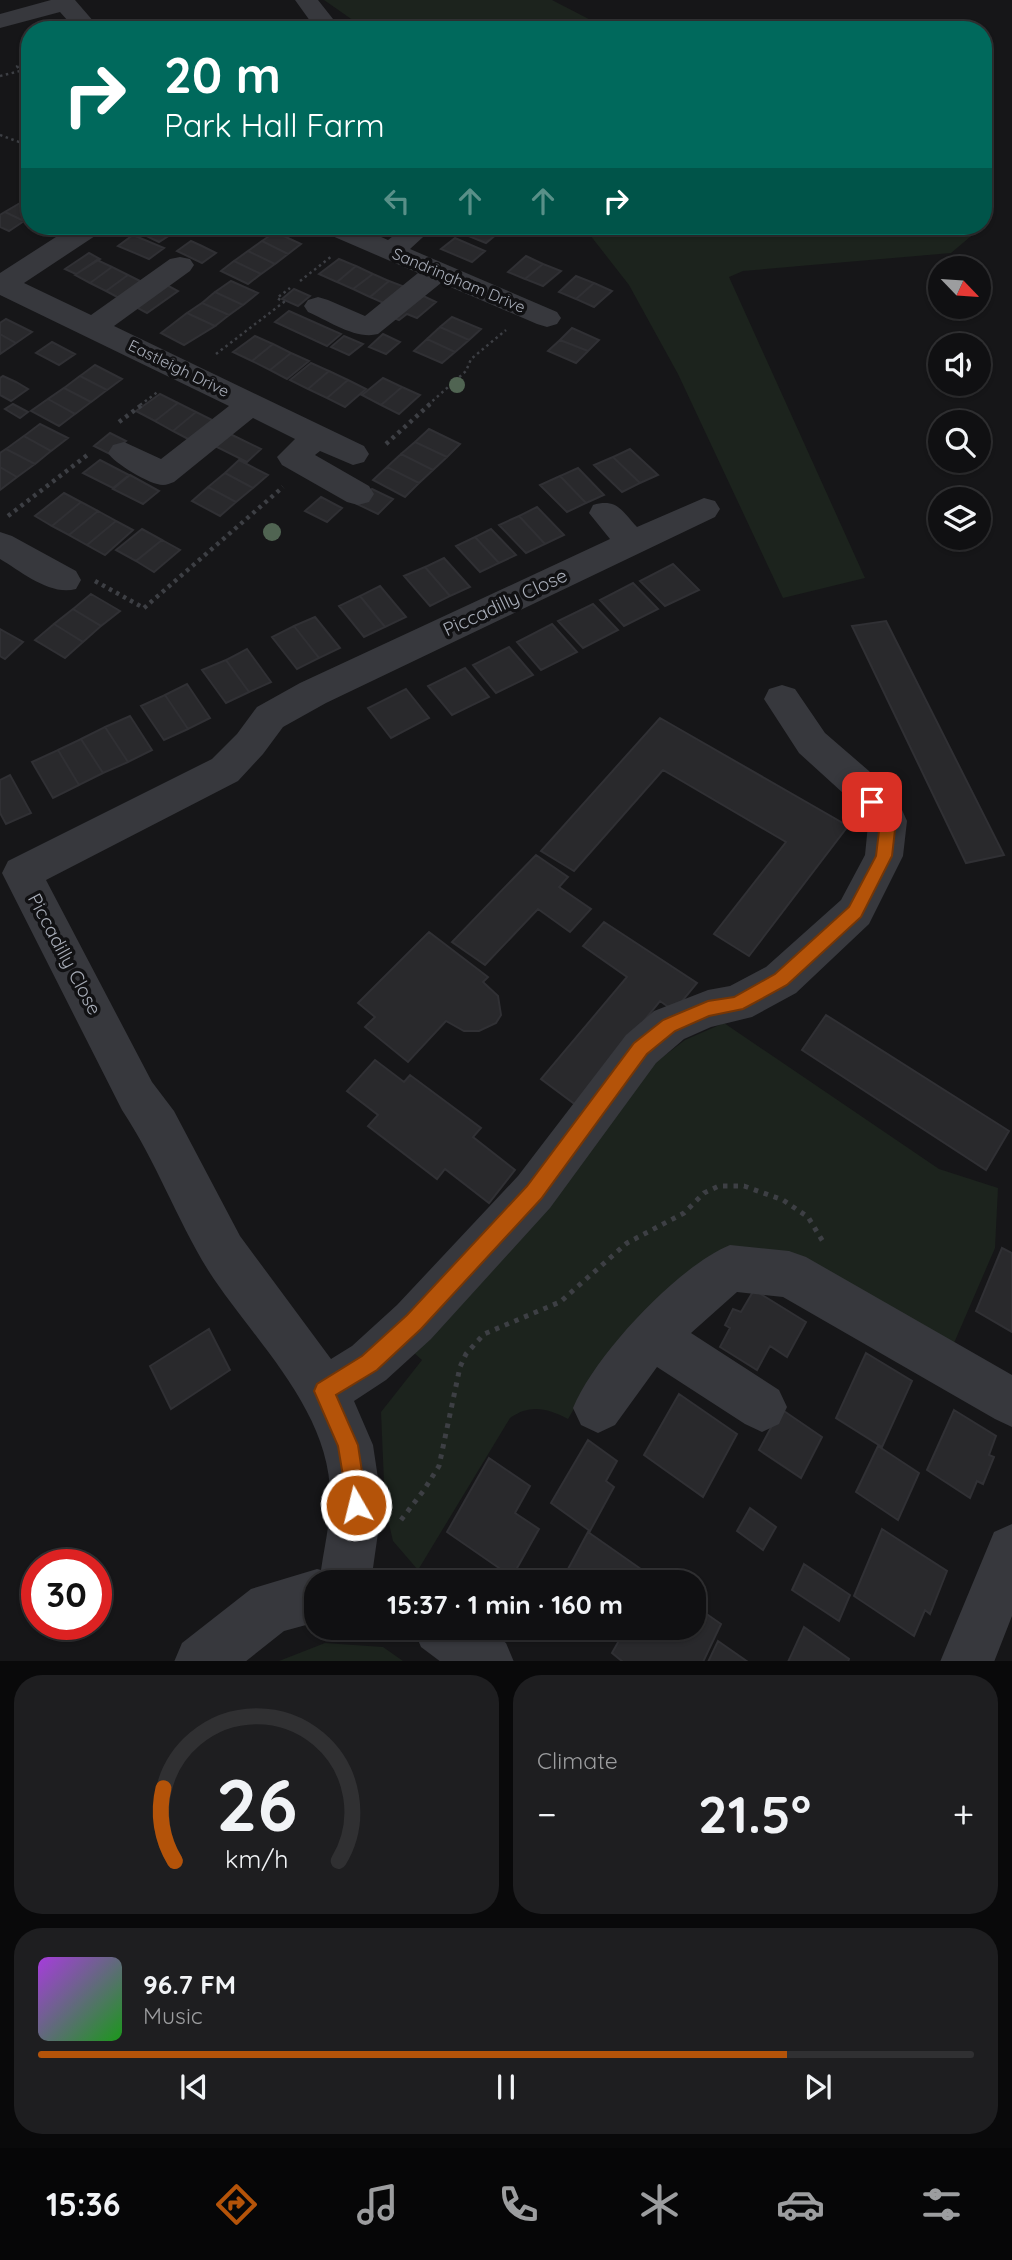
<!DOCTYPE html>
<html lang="en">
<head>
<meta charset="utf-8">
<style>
	:root { --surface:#101012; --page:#1e1e20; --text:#f1f3f6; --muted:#9c9d9f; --line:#303032; --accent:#b45309 }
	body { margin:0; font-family:Quicksand,sans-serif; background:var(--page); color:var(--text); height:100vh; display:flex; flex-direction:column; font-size:26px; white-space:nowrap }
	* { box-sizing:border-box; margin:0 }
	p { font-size:23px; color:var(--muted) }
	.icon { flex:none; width:38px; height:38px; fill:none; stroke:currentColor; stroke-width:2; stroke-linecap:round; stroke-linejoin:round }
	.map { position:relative; height:1661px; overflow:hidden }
	.sheet { display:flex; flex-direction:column; gap:14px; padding:14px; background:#09090a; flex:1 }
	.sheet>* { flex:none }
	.guide { position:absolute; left:21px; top:21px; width:971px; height:214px; border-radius:28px; box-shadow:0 2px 5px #0004,0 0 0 2px var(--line); background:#00695c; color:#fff; overflow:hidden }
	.needle { width:46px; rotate:115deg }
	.tools { position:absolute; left:928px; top:256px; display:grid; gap:14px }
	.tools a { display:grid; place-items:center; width:63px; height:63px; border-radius:50%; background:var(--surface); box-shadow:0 2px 5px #0004,0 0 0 2px var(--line); font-size:35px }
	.speed { position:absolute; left:21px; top:1549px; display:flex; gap:14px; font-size:35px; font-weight:700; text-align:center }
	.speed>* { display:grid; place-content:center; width:91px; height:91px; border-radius:50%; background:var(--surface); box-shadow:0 2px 5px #0004,0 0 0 2px var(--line); line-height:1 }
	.speed .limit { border:10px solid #d22; background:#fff; color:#111 }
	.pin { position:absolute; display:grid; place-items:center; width:60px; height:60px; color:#fff; margin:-30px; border-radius:14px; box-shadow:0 4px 10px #0006 }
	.me { position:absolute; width:77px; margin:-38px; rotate:352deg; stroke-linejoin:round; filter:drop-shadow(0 0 5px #0008) }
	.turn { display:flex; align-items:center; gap:24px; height:147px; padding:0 28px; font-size:32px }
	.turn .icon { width:91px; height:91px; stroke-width:2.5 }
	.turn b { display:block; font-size:49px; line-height:60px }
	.lanes { display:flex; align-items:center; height:66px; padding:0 28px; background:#0003; justify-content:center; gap:35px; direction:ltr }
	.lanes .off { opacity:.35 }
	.big { font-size:52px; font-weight:700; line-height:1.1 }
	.sheet .card { flex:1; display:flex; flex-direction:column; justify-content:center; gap:10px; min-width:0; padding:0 24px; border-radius:28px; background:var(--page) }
	.sheet .dial { align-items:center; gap:0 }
	.dial svg { height:182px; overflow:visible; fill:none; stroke:var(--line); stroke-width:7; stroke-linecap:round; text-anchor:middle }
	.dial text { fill:var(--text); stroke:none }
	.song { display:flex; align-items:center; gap:21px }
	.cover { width:84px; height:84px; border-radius:10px; background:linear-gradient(135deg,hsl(280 70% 55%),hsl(120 70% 35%)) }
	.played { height:7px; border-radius:4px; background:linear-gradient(90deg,var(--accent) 80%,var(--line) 80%) }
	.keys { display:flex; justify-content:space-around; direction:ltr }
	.heat { display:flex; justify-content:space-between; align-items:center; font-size:38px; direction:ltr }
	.sheet .tiles { flex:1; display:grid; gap:14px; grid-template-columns:1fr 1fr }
	.card:last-child { grid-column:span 2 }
	.trip { position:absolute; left:304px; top:1570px; width:402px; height:70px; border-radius:28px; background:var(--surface); box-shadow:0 2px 5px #0004,0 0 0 2px var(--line); font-weight:700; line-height:70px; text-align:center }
	.tabs { display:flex; height:112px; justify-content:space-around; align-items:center; background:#060607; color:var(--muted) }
	.tabs .icon { width:49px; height:49px }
	.tabs .current { color:var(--accent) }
	.tabs b { font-size:32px; color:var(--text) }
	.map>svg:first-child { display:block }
	.green { fill:#1c231d }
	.building { fill:#29292c; stroke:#303034; stroke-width:2 }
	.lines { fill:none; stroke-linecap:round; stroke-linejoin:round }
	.path-far2 { stroke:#3d3f44; stroke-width:2.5; stroke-dasharray:2.5 3.5; stroke-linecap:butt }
	.path-far1 { stroke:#3d3f44; stroke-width:4.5; stroke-dasharray:3.5 4.5; stroke-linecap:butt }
	.path { stroke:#3d3f44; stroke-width:5; stroke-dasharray:4.5 6; stroke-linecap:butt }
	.minor { fill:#37383d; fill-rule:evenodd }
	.tree { fill:#506452 }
	.route { fill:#b45309; stroke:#753606; stroke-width:2 }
	.labels { text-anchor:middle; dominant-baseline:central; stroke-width:7; stroke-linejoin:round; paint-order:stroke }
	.far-street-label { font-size:16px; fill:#a8adb8; stroke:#111113 }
	.street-label { font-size:19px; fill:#a8adb8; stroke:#111113 }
</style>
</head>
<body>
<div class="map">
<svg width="1012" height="1662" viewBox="0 0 1012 1662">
	<rect width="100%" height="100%" fill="#161618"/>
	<path class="green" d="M324,0H552L610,30H367Z
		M583,226H983L951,253L743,271L729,277L865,578L783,598L678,374L629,285Z
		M724,1023L939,1169L998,1188L995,1248L954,1343L777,1255L589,1383L568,1419C547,1408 530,1404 510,1418L418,1570L393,1541L385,1506L381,1412L422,1360L413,1352L656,1062L685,1040Z
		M325,1643L383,1647L403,1661H279Z"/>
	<path class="building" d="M20,203L30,207V218L24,221L5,212Z
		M5,212L24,221L9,231L0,227V215Z
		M141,226H159L173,233L159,242L134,230Z
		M469,226H480L498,233L486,243L461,233Z
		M275,232L301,244L288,254L262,241Z
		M133,235L164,248L149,259L118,246Z
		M455,238L485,251L472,262L441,249Z
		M191,241L202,246L216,253L202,263L177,251Z
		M262,241L288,254L275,264L248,251Z
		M248,251L275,264L261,274L234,261Z
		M89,253L100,259L76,274L65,269Z
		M526,256L543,264L525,279L508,272Z
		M339,259L356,266L337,282L319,274Z
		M97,260L112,267L90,283L75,275Z
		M234,261L261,274L248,284L221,271Z
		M543,264L561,271L543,286L525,279Z
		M356,266L373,274L353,289L337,282Z
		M112,267L128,275L106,291L90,283Z
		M373,274L389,281L370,297L353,289Z
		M128,275L144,283L121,299L106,291Z
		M576,276L594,283L576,299L559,292Z
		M231,281L258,293L243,305L215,292Z
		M389,281L405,287L386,304L370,297Z
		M163,283L178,291L147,313L132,305Z
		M594,283L612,291L594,307L576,299Z
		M294,289L310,296L298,306L282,299Z
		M215,292L243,305L229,315L202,303Z
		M417,293L436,302L417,318L407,314L399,320L389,316Z
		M202,303L229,315L215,326L187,313Z
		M289,311L341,334L327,346L275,322Z
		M187,313L215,326L184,345L161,333Z
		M452,317L481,329L469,340L440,327Z
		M6,319L32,332L16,343L0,334V323Z
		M440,327L469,340L455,352L427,339Z
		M572,328L599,340L588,351L560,340Z
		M0,334L16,343L0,354Z
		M383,334L400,342L386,354L369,347Z
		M255,336L273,344L252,361L233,352Z
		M344,336L363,344L349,355L331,347Z
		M427,339L455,352L442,363L414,351Z
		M560,340L588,351L576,363L548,351Z
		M52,342L75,354L59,365L36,353Z
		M273,344L291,353L270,370L252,361Z
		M291,353L309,361L287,379L270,370Z
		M311,363L329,371L308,389L290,380Z
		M95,365L122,379L107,390L80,376Z
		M329,371L348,380L327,398L308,389Z
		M3,376L16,382L28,389L11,401L0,395V378Z
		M80,376L107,390L91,402L64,388Z
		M383,378L402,387L381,405L362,395Z
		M348,380L366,389L345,407L327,398Z
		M402,387L420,395L399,414L381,405Z
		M64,388L91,402L75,414L48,399Z
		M160,394L178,403L155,421L136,411Z
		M48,399L75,414L59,426L31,411Z
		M178,403L196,412L173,431L155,421Z
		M13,404L28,412L20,418L5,409Z
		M196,412L214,421L190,440L173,431Z
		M40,424L68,438L51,451L24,436Z
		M429,429L460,444L447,457L415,442Z
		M224,431L261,449L247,462L209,443Z
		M110,433L126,441L110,454L94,446Z
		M24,436L51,451L35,464L6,449Z
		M415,442L447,457L433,470L401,454Z
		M6,449L35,464L17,477L0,467V453Z
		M630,449L658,475L640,483L613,457Z
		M401,454L433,470L419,483L387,467Z
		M613,457L640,483L622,492L594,465Z
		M100,460L129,475L113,488L83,473Z
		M239,460L268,475L253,488L225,473Z
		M0,467L17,477L0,490Z
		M387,467L419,483L405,497L373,480Z
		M578,468L604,495L586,503L560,476Z
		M225,473L253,488L236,502L208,487Z
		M130,475L159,491L143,504L113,489Z
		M560,476L586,503L567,512L540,485Z
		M208,487L236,502L220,516L192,501Z
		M372,489L393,499L378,514L357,504Z
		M64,493L81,502L52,526L35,516Z
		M321,497L342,508L327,522L305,511Z
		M81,502L98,511L69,535L52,526Z
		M537,507L564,535L545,544L519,516Z
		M98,511L116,521L87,545L69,535Z
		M519,516L545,544L526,553L499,525Z
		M116,521L133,530L105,555L87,545Z
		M142,529L162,540L136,561L116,550Z
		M491,529L516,555L499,563L475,537Z
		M475,537L499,563L480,572L456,546Z
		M162,540L180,550L154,572L136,561Z
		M444,558L470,587L450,596L425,567Z
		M673,564L699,590L665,606L640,581Z
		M425,567L450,596L430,606L404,576Z
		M633,583L658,609L624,626L600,600Z
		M380,586L406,617L385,627L360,596Z
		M91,594L120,611L101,626L73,609Z
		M360,596L385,627L364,637L339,606Z
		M593,604L618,630L583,648L558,621Z
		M73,609L101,626L83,642L54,624Z
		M315,617L340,648L319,658L294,626Z
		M886,621L1004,855L966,863L852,626Z
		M54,624L83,642L65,658L35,640Z
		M552,624L577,652L541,670L517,642Z
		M294,626L319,658L297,669L272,637Z
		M0,629L23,642L5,659L0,656Z
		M509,647L533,675L496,693L473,665Z
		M247,649L271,682L249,692L226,660Z
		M226,660L249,692L226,703L202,670Z
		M465,668L489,697L452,715L428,686Z
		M187,684L210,718L188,729L165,695Z
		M406,689L429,718L391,738L368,708Z
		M165,695L188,729L164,740L141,706Z
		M130,716L152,750L128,762L105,727Z
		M660,718L848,826L749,956L714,934L786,842L663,770L574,871L541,851Z
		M105,727L128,762L103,773L81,739Z
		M81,739L103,773L79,785L58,750Z
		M58,750L79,785L53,798L32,762Z
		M10,775L31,813L6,824L0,813V780Z
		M536,855L568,877L559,887L591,909L570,932L538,909L485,965L452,942Z
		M604,922L697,983L674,1011L660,1001L576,1105L541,1079L627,977L583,946Z
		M429,932L488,977L483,982L498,996L501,1015L496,1023L479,1031H464L446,1021L408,1062L365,1027L375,1017L358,1003Z
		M826,1015L1009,1131L986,1170L802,1050Z
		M375,1060L404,1082L410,1075L481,1128L473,1137L515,1170L489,1203L445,1169L437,1179L368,1126L378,1115L347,1091Z
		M1002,1248L1012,1253V1332L976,1311Z
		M754,1290L806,1322L787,1357L770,1346L757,1370L720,1347L730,1328L725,1325L733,1309L741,1312Z
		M209,1329L230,1370L171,1409L150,1366Z
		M866,1353L912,1381L882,1447L836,1418Z
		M679,1394L737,1434L703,1497L644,1455Z
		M781,1409L822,1437L801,1478L759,1450Z
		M954,1410L996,1436L989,1455L994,1457L983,1484L977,1481L970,1498L927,1470Z
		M588,1440L617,1461L606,1481L614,1487L590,1531L551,1503Z
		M878,1446L919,1473L898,1520L856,1492Z
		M489,1458L530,1486L515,1513L539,1529L512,1577L447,1532Z
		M750,1508L776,1527L763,1550L737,1531Z
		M882,1529L947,1571L930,1614L925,1610L914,1636L854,1596Z
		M588,1532L648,1574L644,1582H561Z
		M804,1564L850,1595L839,1621L792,1590Z
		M695,1606L721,1624L703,1662H623L612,1653L626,1628H695Z
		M804,1627L849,1659L848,1662H788Z
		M718,1641L748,1662H708Z"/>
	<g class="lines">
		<path class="path-far2" d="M0,76L20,71L17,66L30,59
			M0,135L30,146
			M300,281L332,256
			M216,354L284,302L277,298L290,288
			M140,405L159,391
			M428,405L466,371L471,359L506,330"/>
		<path class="path-far1" d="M119,422L143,404
			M386,444L430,404
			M8,516L90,453
			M95,581L144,608L283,487"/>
		<path class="path" d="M401,1520L424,1490L439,1466L460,1367L466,1354L484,1334L560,1302L627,1243L684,1213L704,1193L719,1186H744L783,1200L808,1217L825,1245"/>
		<path class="minor" d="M51,0H75L101,30H76L60,12L0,28V14Z
			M295,0H318L337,24V30H313V25Z
			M73,226H105L101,232L24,283L91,315L170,259L180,257L190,259L194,265L190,271L114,326L364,446L369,454L364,462L353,465L320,451L315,455L369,486L374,494L369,502L358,505L347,502L282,465L277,457L295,439L253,418L174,482C170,483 167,485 163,485C150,485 114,463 108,453L113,445L124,442L161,459L229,406L0,295V273Z
			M319,226H356L388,240L406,226H435L410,249L557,312L561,318L557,324L547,327L537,324L441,283L378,334C356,340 329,321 308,312L304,306L308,300L318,297L328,300L365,316L418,273L323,232Z
			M704,498L715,501L720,509L715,517L326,703L283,727L263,754L238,781L46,880L152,1082L174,1111L240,1236L331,1359L352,1346L397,1305L518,1176L626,1035L654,1011L708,990L730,986L766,967L841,900L865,855L868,825L843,793L799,753L764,699L769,689L782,685L795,689L825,733L869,771L902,810L907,821L903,856L869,924L796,993L752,1017L711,1027L684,1039L656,1063L550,1208L431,1339L386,1380L354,1401L373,1445L382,1505L371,1582H317V1622L284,1631L245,1662H174L182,1643L251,1589L317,1569L321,1570C324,1549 329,1528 330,1507C336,1414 254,1342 208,1270C176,1218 156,1161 122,1110L2,873L8,861L212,759L237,734L257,707L300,683L610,539L589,513L593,505C617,498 622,511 637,527Z
			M0,532L12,536L76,571L81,580L76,589C50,596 22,572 0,559Z
			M730,1245L789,1251L806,1257L1012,1375V1427L995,1419L783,1297L737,1292L691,1333L779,1390L787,1407L779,1424L762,1432L745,1424L657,1367L615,1425L598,1433L581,1425L573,1408C595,1355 677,1267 730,1245Z
			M1012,1524V1616L994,1662H940L994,1532Z
			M413,1628H485L506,1643L514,1662H441L421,1647Z"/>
	</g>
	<g class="tree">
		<circle cx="457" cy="385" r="8"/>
		<circle cx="272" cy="532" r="9"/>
	</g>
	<path class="route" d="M872,795L877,797L896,821L892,856L861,917L787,985L743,1009L709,1016L675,1031L647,1054L541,1199L421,1329L377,1370L336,1395L358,1445L367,1505L364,1512L356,1516L349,1512L338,1446L314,1391L317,1384L362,1356L407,1315L527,1186L634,1043L663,1020L708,1001L734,997L775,974L849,907L876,856L880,823L864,802Z"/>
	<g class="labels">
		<g class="far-street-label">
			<text transform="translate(459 280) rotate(23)">Sandringham Drive</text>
			<text transform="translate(179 368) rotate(26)">Eastleigh Drive</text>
		</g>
		<g class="street-label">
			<text transform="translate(505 602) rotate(-25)">Piccadilly Close</text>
			<text transform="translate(65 954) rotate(62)">Piccadilly Close</text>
		</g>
	</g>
</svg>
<div class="tools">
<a><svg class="needle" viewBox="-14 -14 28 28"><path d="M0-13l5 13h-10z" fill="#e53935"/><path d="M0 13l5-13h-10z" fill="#9c9d9f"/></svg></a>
<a><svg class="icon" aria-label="sound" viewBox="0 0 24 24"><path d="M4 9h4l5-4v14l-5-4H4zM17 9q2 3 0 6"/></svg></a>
<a><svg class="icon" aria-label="search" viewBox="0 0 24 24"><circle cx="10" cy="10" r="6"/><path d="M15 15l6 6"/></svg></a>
<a><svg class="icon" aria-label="layers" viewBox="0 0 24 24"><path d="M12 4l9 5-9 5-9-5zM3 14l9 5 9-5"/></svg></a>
</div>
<div class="speed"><div class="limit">30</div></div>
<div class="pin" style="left:872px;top:802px;background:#d93025"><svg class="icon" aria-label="arrive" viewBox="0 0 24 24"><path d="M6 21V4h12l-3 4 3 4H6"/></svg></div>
<svg class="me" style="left:356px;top:1505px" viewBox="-20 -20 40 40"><circle r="17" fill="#b45309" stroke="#fff" stroke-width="3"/><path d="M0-11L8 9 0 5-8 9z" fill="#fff"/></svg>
<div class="trip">15:37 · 1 min · 160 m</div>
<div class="guide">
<div class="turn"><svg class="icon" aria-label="right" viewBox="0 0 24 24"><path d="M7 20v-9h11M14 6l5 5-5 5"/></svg><div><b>20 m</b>Park Hall Farm</div></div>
<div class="lanes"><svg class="icon off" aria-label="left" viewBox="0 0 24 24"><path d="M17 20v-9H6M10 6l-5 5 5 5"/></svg><svg class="icon off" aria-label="ahead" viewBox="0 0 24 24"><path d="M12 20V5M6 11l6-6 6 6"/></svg><svg class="icon off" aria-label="ahead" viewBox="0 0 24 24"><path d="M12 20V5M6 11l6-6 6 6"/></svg><svg class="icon" aria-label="right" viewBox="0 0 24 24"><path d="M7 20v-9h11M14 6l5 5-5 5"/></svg></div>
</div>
</div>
<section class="sheet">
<div class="tiles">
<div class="card dial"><svg viewBox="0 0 100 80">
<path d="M14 69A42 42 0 1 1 86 69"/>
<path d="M14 69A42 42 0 0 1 9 37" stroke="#b45309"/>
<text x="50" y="56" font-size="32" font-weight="700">26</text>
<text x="50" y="72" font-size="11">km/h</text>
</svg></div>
<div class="card"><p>Climate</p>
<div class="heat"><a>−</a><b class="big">21.5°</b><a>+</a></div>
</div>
<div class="card">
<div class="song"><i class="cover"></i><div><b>96.7 FM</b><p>Music</p></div></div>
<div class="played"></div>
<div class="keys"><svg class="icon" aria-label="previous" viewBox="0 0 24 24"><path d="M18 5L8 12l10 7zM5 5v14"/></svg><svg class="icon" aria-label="pause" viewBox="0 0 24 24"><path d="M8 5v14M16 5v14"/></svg><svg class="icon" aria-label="next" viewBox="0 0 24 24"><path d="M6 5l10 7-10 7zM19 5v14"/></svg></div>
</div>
</div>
</section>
<nav class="tabs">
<b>15:36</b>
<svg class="icon current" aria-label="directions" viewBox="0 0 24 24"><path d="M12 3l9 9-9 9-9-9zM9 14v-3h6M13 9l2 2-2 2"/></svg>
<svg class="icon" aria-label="music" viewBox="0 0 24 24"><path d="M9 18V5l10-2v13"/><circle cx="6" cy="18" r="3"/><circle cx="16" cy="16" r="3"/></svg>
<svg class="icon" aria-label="phone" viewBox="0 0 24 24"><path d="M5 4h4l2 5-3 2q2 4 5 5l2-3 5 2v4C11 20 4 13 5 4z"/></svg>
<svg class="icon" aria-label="climate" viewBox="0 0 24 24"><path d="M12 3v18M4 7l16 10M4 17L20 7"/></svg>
<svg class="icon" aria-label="car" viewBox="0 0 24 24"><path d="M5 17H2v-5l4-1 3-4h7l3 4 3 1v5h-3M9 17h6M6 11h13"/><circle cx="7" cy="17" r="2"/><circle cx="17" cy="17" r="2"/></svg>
<svg class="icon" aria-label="filters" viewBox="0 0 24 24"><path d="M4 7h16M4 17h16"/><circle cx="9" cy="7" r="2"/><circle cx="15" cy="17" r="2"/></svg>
</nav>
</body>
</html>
